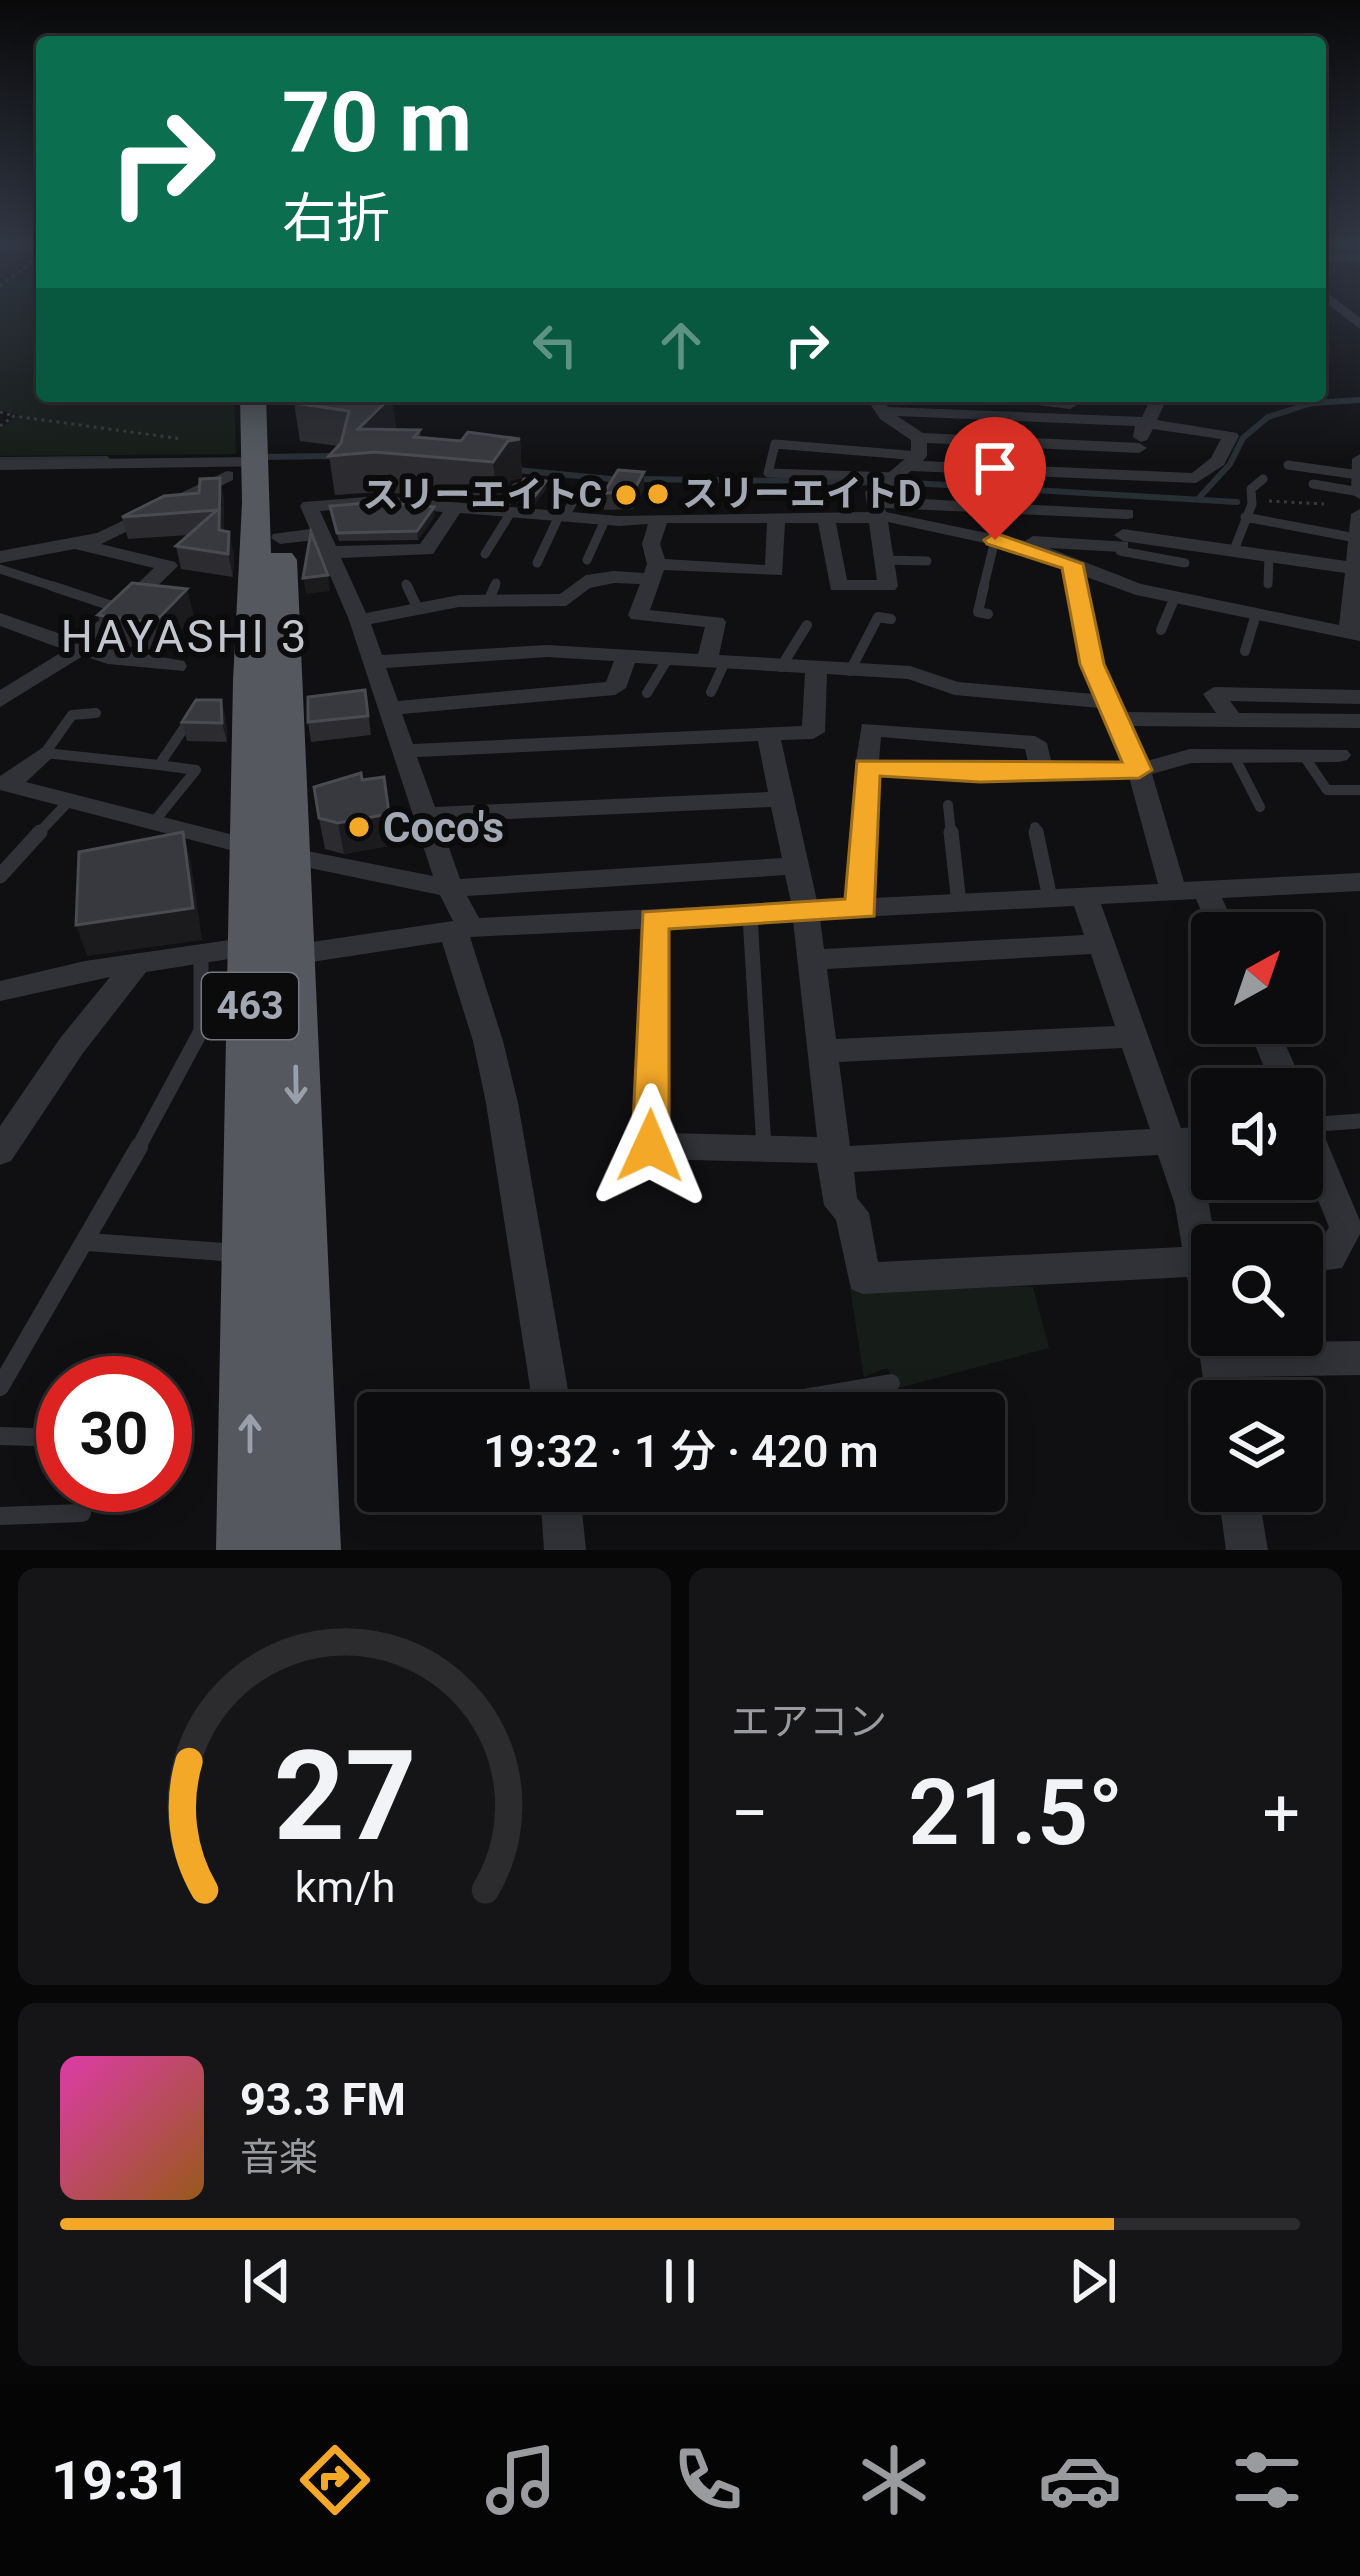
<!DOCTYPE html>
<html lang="ja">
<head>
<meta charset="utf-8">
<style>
	:root { --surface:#0c0c0e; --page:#151517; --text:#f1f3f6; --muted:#9a9b9e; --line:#2c2c2e; --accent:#f3a827 }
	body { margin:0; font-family:Roboto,"Noto Sans JP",sans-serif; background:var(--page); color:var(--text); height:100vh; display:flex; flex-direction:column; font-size:45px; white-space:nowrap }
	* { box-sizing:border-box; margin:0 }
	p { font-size:39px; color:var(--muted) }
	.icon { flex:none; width:66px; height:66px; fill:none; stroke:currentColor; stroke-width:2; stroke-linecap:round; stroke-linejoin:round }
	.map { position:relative; height:1550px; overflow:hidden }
	.panel { display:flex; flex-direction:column; gap:18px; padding:18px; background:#070708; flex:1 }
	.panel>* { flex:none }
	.top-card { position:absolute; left:36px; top:36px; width:1290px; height:366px; border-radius:12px; box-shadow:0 6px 30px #0003,0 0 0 3px var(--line); background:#0b6e4f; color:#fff; overflow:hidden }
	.needle { width:78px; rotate:40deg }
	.buttons { position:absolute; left:1191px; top:912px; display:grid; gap:24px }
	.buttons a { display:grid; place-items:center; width:132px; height:132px; border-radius:12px; background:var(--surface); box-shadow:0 6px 30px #0003,0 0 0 3px var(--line); font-size:60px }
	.speed { position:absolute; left:36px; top:1356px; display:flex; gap:24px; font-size:60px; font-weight:700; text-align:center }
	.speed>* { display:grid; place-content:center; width:156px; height:156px; border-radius:50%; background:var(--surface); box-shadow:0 6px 30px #0003,0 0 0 3px var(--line); line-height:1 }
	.speed .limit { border:18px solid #d22; background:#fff; color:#111 }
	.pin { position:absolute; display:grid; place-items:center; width:102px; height:102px; color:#fff; margin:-123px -51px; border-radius:50% 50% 50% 0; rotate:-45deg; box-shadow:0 0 12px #0007 }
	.pin .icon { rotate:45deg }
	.me { position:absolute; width:132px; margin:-66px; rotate:1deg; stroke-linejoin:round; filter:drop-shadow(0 0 9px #0008) }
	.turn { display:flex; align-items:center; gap:42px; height:252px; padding:0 48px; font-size:54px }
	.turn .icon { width:156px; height:156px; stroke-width:2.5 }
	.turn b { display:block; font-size:84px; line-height:102px }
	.lanes { display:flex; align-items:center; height:114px; padding:0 48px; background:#0003; justify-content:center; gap:60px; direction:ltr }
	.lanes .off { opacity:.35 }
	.big { font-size:90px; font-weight:600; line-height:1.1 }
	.panel .tile { flex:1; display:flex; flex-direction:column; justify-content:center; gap:18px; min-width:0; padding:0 42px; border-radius:18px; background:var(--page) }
	.panel .dial { align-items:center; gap:0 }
	.dial svg { height:312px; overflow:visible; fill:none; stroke:var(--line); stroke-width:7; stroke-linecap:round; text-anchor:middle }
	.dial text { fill:var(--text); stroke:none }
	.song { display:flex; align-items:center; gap:36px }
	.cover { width:144px; height:144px; border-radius:18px; background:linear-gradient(135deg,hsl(320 70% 55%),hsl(30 70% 35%)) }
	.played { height:12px; border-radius:6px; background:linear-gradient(90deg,var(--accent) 85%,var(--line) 85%) }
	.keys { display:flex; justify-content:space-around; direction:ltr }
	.heat { display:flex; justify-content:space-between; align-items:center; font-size:66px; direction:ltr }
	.panel .tiles { flex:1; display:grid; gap:18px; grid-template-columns:1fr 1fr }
	.tile:last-child { grid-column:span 2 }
	.trip { position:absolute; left:357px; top:1392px; width:648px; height:120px; border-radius:12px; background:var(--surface); box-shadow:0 6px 30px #0003,0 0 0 3px var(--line); font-weight:600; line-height:120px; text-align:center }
	.menu { display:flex; height:192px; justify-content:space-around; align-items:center; background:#050506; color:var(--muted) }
	.menu .icon { width:84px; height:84px }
	.menu .selected { color:var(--accent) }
	.menu b { font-size:54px; color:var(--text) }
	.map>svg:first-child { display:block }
	.green { fill:#161c17 }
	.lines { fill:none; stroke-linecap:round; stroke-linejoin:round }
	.stream { stroke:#272f35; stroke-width:6 }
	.path { stroke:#37393d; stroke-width:3; stroke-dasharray:3 4.5; stroke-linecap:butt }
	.service-far3 { stroke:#313237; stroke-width:9 }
	.service-far2 { stroke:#313237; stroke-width:10 }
	.service-far1 { stroke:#313237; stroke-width:15 }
	.service { stroke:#313237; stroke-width:18 }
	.minor { fill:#313237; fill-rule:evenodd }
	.trunk { fill:#55585f; fill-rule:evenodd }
	.wall { fill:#2c2c30 }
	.shaded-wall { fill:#1b1b1e }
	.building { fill:#38393e; stroke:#494b50; stroke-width:3 }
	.oneway { stroke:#999fab }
	.route { fill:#f3a827; stroke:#9e6d19; stroke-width:3 }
	.poi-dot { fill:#f3a827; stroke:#0b0b0c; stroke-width:4.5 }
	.labels { text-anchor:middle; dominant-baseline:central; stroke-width:12; stroke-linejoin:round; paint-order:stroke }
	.far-poi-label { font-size:36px; font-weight:bold; fill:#a1a7b3; stroke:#0b0b0c; text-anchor:start }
	.shield { fill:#0b0b0c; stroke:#747881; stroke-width:3 }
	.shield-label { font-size:39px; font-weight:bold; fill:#a1a7b3 }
	.poi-label { font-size:42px; font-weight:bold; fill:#a1a7b3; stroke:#0b0b0c; text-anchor:start }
	.neighbourhood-label { font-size:45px; letter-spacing:3px; fill:#c2c6cf; stroke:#0b0b0c }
</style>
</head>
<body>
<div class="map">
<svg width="1360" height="1550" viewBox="0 0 1360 1550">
	<rect width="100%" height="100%" fill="#101012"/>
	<path class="green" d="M12,278L42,279V396H234L236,454L0,456V428L18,415L0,410V288Z
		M953,1284L1033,1287L1049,1348L899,1388L887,1368L864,1377L850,1289Z"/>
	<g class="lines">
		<path class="stream" d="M259,457L334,456
			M0,460L106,459
			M517,470L621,480
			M636,479L912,483L1237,502
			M1198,499L1230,464L1243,438L1268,417L1312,403L1360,400"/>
		<path class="path" d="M0,286L29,264L40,245
			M0,412L14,416
			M0,426L14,416L182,439
			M1269,501L1324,504"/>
		<path class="service-far3" d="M1288,465L1359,475
			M894,477L768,473L775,444L919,456
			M1313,484L1360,492
			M502,510L516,487
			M565,516L577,495
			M1245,517L1356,538
			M1234,550L1252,504L1251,489L1263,479
			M1120,551L1185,563
			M485,554L511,512
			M587,560L605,520
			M883,560L927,561
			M537,563L559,516
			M0,569L61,589
			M406,584L409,589
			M1268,584L1269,556
			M493,589L496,583
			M983,589L995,540"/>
		<path class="service-far2" d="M52,586L121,609
			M407,586L418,609
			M984,586L978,612L988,614
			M489,599L495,586
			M1161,630L1175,597
			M1245,651L1256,614
			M781,667L807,625
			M850,671L878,617L891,619
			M711,692L724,664
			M647,693L667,660
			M96,713L72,715L45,753L159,765L190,719
			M1234,756L1260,807
			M1304,756L1327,790H1360
			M948,805L951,835
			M153,823L196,770L159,765
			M1035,827L1037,835
			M37,835L68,802"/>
		<path class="service-far1" d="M951,832L959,903
			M1036,832L1050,898
			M0,876L40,832
			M750,916L764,1148
			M1305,1125L1360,1121
			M137,1150L201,1031V957"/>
		<path class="service" d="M88,1242L237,1253
			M0,1387L139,1147
			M559,1400L774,1403L891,1383
			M0,1436L63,1438
			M0,1516L82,1513"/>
		<path class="minor" d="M1360,254V262L1320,263V255Z
			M1320,287L1360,318V329L1320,298Z
			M865,396H881L888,407L1142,417L1152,396H1168L1157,420L1237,433L1239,436L1224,465L1196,483L911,471L883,493L884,497L1133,510V518L1127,519L885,508L886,512L1025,541L1033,536L1128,542V550L1121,552L1049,548L1141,584L1339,625L1345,573L1123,541L1114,535L1123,529L1346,561L1351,514L1360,509V641L1136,595L1084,576L1103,664L1125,712L1216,713L1203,694L1214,687L1360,690V704L1230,701L1239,713L1360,714V728L1131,726L1147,761L1190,749L1347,750L1351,755L1347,760L1339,762L1191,763L1152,774L1184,882L1360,873V891L1222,898L1238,933L1212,936L1196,899L1101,904L1181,1128L1212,1126V1152L1190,1153L1209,1205L1216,1245H1212V1335H1233L1234,1343L1360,1341V1375L1240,1377L1244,1401H1212V1414L1206,1401L1197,1335L1200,1328L1187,1277L863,1294L851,1289L836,1220L824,1205L817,1163L651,1159L640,1155L635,1146L640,929L470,937L503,1041L518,1103L572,1413H534L486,1103L473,1041L442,942L292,965L282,962L278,955L282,948L292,945L453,921L440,895L257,857L0,790V776L45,746L57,753L26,782L257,841L433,876L349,620L315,540L280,544L271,538L273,534L310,529L300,506L303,502L380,496L619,516L868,512L865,492L911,454V440L880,419ZM897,416L1135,426L1133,437L1141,442L1147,440L1153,429L1221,439L1211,458L1192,473L923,461L927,456V443L1139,453L1147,448L1139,443L923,433ZM380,506L443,512L420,544L336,546L320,511ZM460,513L619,526L648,524L642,544L647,564L644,573L614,571L586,575L560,594L459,595L366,613L341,558L433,554ZM888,522L1022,551L1063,567L1081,664L1094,694L958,682L910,666L719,655L726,622L723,618L650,610L664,570L782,575L785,523H818L831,590H895L898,586ZM667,523H767L765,565L665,559L660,544ZM836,523H869L877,580H847ZM614,583L640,584L628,615L631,619L705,627L698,654L547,645L382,655L371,624L459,607L566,606L590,588ZM547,657L614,661L606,682L398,701L386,668ZM635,663L805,673L802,726L413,744L402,714L615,695L626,688ZM827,674L908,679L955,695L1100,708L1124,763L1052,765L1047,743L1035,736L862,724L855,767L847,899L817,901L781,740L813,739L825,732ZM881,737L1025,749L1029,766L879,761ZM758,741L768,792L435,807L417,757ZM879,775L980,781L1129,777L1158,884L873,898ZM771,807L782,858L460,879L440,822ZM785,875L791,902L479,918L467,896ZM1074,906L1084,935L824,949L820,919ZM793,920L817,1137L667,1133L668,927ZM1091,954L1115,1026L836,1039L827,969ZM1122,1048L1150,1129L850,1146L839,1062ZM1158,1155L1175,1205L1182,1247L878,1262L869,1213L857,1198L854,1172Z
			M999,396H1044L1078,404L1070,409L1007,401Z
			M1360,454V499L1351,494L1352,459Z
			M259,457L265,458V466L0,470V460Z
			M227,471L233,472V480L101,544L175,562L178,566L96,646L184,661L187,666L184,671L108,664L83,656L0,707V690L65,650L0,626V613L78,640L154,568L75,549L0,563V551L97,533Z
			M250,937L260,940L264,947L260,954L146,972L83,1053L11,1161L0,1165V1126L61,1037L110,977L0,1001V981L85,961Z
			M1246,1023H1276L1305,1089L1302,1094V1089H1273Z
			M1302,1108L1313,1112L1318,1121L1360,1221V1234L1342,1268L1302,1273V1245H1296L1320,1242L1329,1227L1302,1161Z
			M540,1491H580L586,1550H544Z
			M1218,1491H1258L1268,1550H1226Z"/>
		<path class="trunk" d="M240,396H266L271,553H292L297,560L341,1550H216L233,681L242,503Z"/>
	</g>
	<path class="wall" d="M1320,245H1360V251L1320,250Z
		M392,396L396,429L420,430L421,438L461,441L520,439L522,478L511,480L497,501L380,492L335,495L329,456L338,446L300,441L294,403Z
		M546,489L535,504L517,503L516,494Z
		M644,489L633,509L604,510V493Z
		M224,499V531L234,554L233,577L181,569L176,546L189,535L128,539L122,517Z
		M332,515L435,516L418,540L339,541Z
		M98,615L194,616L161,651L105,643Z
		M221,700L226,720L227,742L187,741L182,722Z
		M368,709L371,735L311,742L308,722Z
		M362,780L394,845L344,854L325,849L319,818Z"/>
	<path class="shaded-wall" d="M392,396L397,433L358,429Z
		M520,439L522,478L511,480L497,501L493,462L508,441Z
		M644,472V489L633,509V492Z
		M220,478L224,499V553L219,530Z
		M546,481V489L535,504V496Z
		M434,507L435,516L418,540L417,531Z
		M229,532L234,554L233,577L228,554Z
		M328,575L330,591L306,594L303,578Z
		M187,589L194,616L161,651L154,623Z
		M221,700L226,720L227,742L222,723Z
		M384,777L394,845L344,854L338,823Z
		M183,832L191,862L202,940L87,956L76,925Z"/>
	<path class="building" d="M302,396H392L358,429L420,430L414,437L461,441L468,432L520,439L508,441L493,462L375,452L329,456L341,443L349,411L294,403Z
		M618,470L644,472L633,492L604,493Z
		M220,478L219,530L229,532L228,554L176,546L217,510L122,517L164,496L199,493L200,479Z
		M524,479L546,481L535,496L516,494Z
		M379,502L434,507L417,531L337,533L330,506Z
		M311,532L328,575L303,578Z
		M132,583L187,589L154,623L98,615Z
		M365,690L368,716L308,722V697Z
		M196,700H221L222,723L182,722Z
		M361,773L362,780L384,777L389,814L338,823L319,818L314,787Z
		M183,832L193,908L76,925L79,852Z"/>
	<defs><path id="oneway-shaft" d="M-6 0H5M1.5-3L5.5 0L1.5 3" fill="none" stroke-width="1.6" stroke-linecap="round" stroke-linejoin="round" transform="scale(3)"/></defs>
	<g class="oneway">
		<use href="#oneway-shaft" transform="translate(296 1085) rotate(89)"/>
		<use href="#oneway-shaft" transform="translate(250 1433) rotate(-90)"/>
	</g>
	<linearGradient id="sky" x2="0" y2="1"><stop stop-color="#09090a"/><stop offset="0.53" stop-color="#313744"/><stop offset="1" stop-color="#313744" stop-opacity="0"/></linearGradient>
	<rect width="1360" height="462" fill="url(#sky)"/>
	<path class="route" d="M995,533L1083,564L1104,664L1152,770L1139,778L980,782L880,776L874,916L669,929V1146L663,1156L650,1161L637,1156L632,1146L643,912L845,899L857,761L1122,762L1080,664L1062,568L987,544L984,540Z"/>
	<g class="poi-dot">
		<circle cx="658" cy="494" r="12"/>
		<circle cx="626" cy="495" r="12"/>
		<circle cx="359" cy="827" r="12"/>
	</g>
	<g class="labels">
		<g class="far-poi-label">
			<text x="682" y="494">スリーエイトD</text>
			<text x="602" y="495" text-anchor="end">スリーエイトC</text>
		</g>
		<rect class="shield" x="202" y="973" width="96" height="66" rx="9"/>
		<g class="shield-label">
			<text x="250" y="1006">463</text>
		</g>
		<g class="poi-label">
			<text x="383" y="827">Coco's</text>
		</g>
		<g class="neighbourhood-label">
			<text x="185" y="636">HAYASHI 3</text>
		</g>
	</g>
</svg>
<div class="buttons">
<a><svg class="needle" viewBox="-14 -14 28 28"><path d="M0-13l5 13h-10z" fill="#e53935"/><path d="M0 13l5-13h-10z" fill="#9a9b9e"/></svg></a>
<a><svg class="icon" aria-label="sound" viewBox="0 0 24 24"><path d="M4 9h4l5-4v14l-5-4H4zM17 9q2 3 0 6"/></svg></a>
<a><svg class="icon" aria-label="search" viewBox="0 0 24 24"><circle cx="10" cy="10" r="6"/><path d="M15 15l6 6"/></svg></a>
<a><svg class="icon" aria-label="layers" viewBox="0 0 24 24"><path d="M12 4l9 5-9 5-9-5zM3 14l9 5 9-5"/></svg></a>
</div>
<div class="speed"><div class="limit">30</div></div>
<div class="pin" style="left:995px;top:540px;background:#d93025"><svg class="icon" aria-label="arrive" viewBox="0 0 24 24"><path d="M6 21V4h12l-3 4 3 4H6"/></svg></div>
<svg class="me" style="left:650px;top:1146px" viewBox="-20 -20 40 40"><path d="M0-17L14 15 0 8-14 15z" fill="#f3a827" stroke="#fff" stroke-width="4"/></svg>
<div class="trip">19:32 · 1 分 · 420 m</div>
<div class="top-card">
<div class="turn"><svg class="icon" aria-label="right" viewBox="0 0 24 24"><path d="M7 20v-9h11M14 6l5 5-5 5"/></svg><div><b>70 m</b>右折</div></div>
<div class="lanes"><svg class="icon off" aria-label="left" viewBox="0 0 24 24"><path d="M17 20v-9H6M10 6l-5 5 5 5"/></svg><svg class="icon off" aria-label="ahead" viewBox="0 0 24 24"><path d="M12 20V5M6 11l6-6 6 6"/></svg><svg class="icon" aria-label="right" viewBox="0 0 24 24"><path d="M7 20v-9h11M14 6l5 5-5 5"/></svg></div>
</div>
</div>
<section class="panel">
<div class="tiles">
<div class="tile dial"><svg viewBox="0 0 100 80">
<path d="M14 69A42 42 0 1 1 86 69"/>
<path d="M14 69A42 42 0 0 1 10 36" stroke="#f3a827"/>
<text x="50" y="56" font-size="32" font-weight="700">27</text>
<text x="50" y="72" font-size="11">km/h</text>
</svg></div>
<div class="tile"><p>エアコン</p>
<div class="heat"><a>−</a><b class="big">21.5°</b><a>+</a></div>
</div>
<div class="tile">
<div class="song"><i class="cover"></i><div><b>93.3 FM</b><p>音楽</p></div></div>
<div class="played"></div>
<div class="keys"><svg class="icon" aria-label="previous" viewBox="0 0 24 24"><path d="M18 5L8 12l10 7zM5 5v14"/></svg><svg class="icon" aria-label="pause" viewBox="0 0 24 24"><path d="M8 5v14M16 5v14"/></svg><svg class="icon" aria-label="next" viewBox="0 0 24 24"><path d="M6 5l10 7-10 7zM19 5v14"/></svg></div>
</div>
</div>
</section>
<nav class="menu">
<b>19:31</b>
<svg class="icon selected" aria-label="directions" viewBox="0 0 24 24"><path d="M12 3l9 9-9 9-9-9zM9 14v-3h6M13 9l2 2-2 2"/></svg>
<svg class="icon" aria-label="music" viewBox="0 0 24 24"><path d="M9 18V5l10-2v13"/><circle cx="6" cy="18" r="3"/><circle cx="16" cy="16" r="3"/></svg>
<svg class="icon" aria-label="phone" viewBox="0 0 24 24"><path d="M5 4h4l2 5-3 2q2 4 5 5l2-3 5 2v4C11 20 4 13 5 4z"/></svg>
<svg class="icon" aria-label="climate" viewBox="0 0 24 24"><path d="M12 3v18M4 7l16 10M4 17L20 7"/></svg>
<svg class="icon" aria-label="car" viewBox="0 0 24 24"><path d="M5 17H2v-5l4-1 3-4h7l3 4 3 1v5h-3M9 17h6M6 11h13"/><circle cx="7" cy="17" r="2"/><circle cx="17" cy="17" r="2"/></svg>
<svg class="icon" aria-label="filters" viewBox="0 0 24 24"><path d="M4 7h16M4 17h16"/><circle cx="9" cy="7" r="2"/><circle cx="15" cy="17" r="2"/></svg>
</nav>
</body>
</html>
